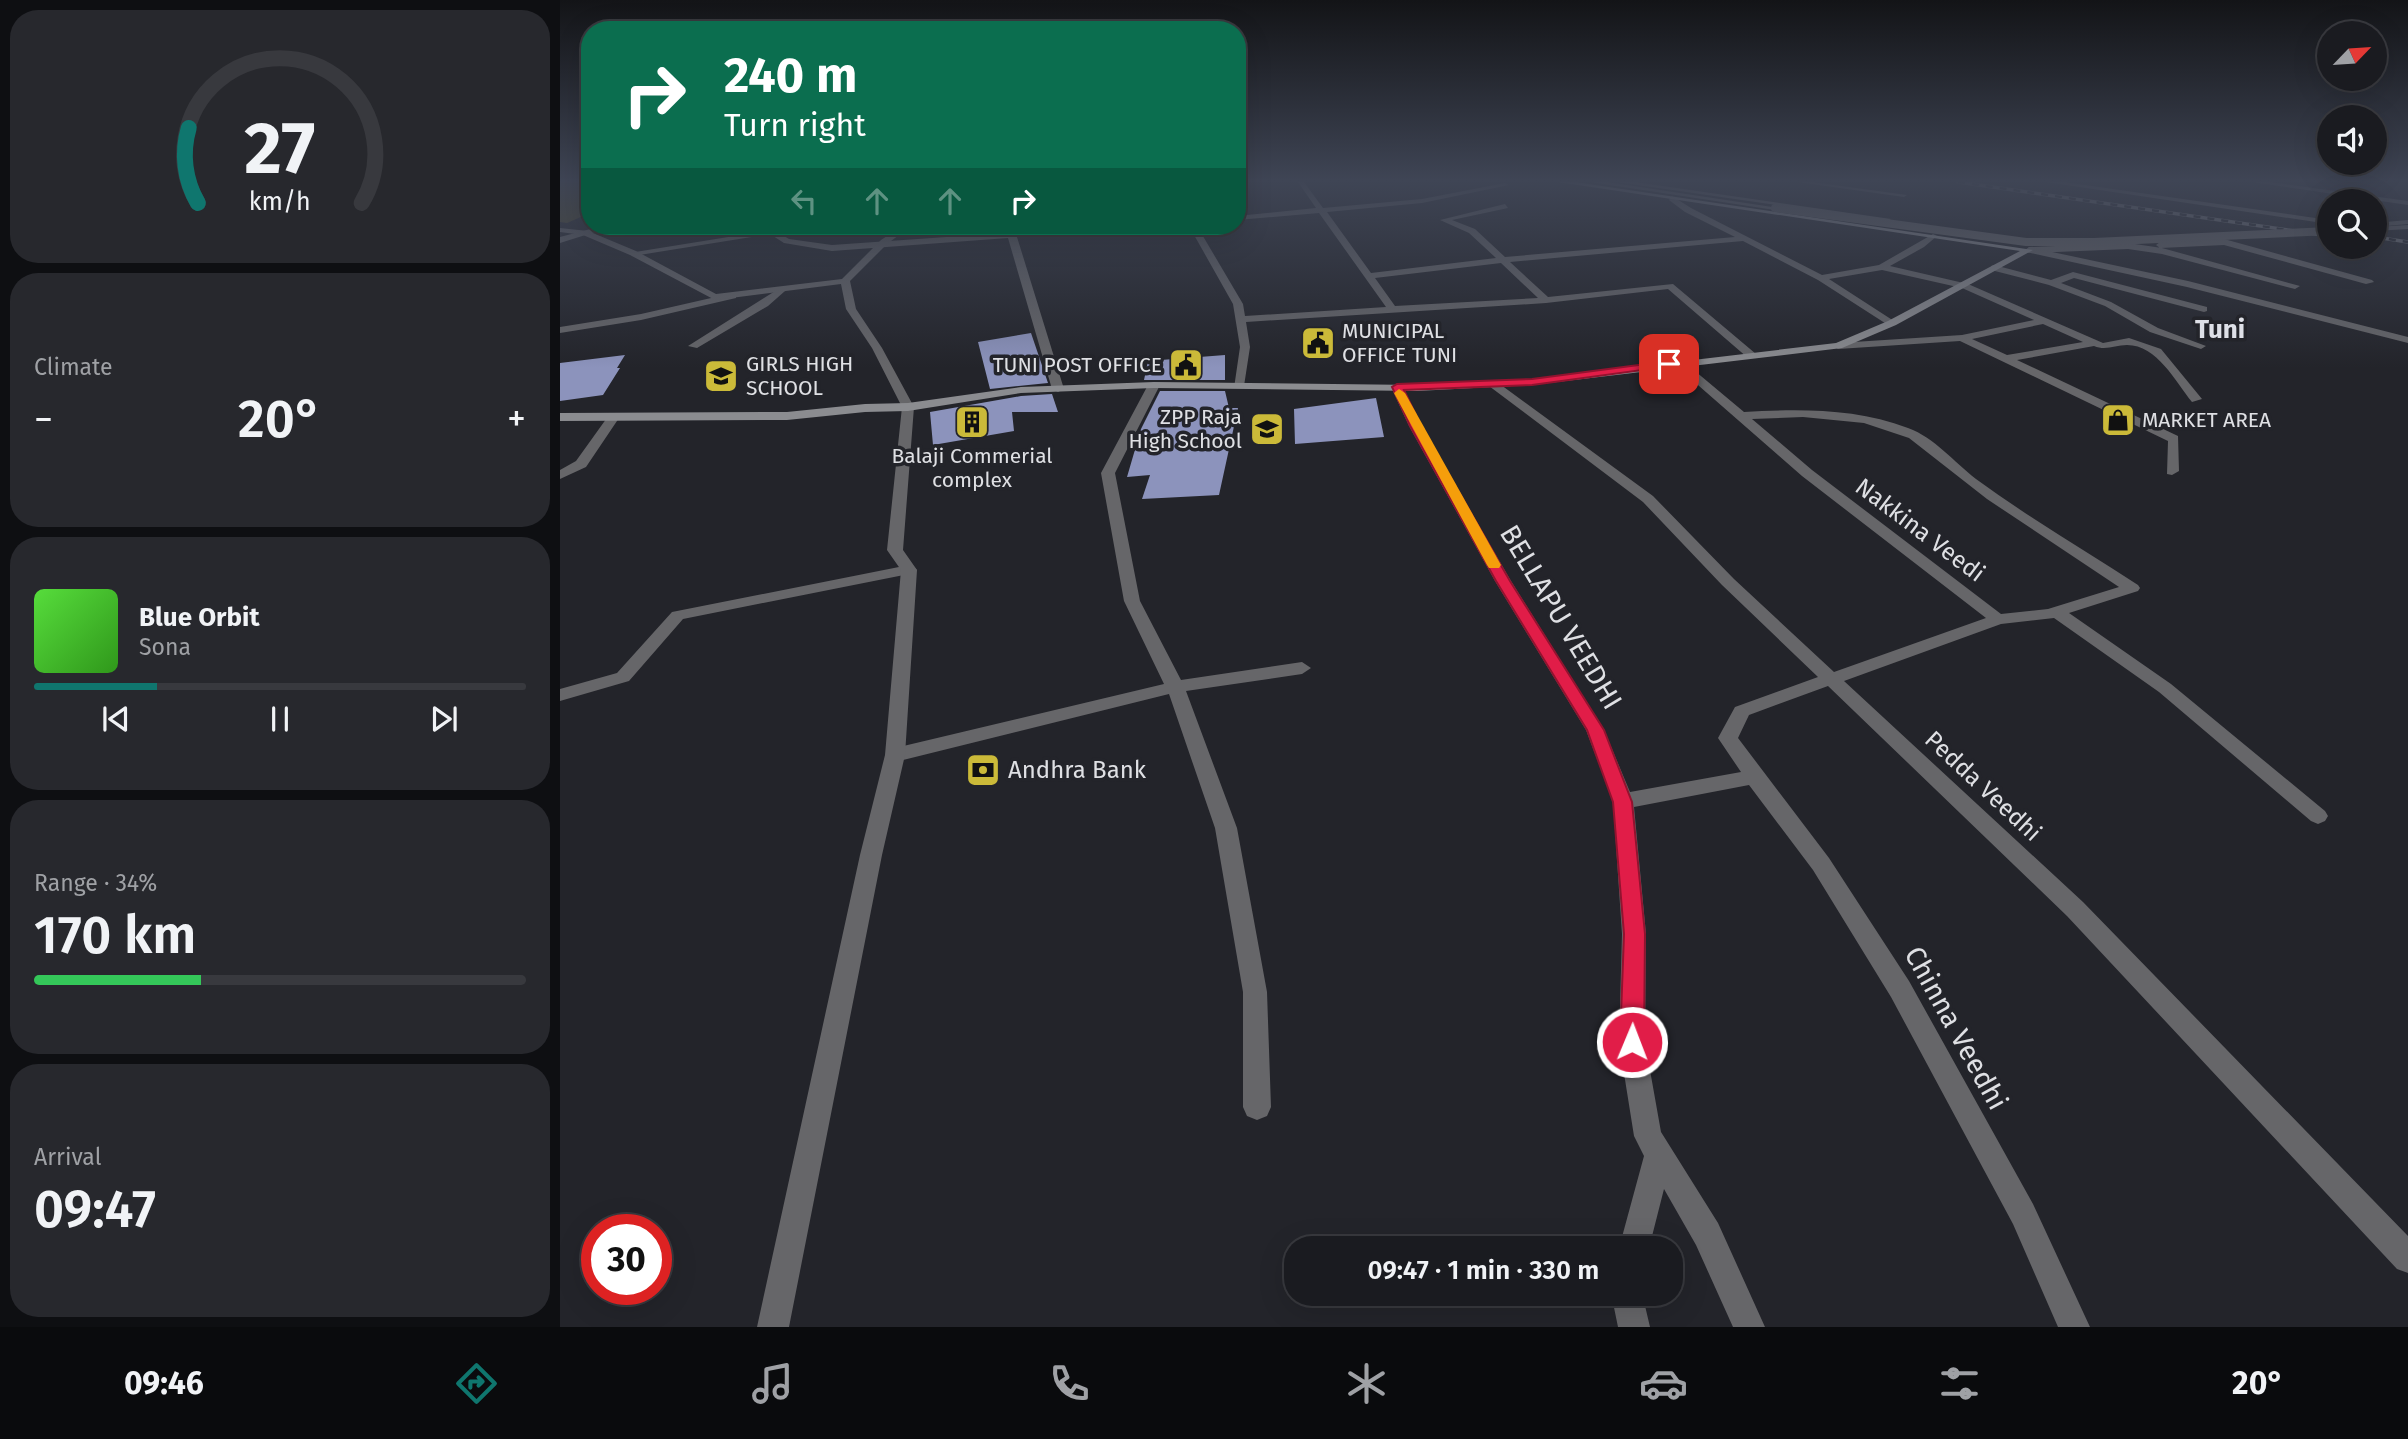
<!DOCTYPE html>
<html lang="en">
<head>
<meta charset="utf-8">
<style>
	:root { --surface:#1a1b20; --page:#27282d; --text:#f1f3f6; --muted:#9fa1a5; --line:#38393e; --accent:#0f766e }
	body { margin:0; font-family:"Fira Sans",sans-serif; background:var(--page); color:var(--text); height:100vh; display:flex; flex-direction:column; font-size:26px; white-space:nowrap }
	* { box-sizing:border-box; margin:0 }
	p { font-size:23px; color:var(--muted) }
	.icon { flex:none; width:38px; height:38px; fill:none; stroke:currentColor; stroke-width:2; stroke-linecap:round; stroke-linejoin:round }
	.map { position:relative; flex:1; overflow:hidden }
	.panel { display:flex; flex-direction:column; gap:10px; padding:10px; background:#0e0f12; width:560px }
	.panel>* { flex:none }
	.banner { position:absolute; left:21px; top:21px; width:665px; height:214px; border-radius:28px; box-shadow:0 7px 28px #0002,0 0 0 2px var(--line); background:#0b6e4f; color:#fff; overflow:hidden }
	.needle { width:46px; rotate:65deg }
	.controls { position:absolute; left:1757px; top:21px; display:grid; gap:14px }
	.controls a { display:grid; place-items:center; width:70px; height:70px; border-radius:50%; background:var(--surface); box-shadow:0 7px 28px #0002,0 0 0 2px var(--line); font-size:35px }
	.speed { position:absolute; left:21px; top:1214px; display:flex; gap:14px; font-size:35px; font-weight:700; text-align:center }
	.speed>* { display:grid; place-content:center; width:91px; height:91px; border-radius:50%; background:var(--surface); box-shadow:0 7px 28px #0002,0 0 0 2px var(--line); line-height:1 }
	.speed .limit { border:10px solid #d22; background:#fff; color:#111 }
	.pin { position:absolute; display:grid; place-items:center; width:60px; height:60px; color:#fff; margin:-30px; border-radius:14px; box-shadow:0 4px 10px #0006 }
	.me { position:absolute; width:77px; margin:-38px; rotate:1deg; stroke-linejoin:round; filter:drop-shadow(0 0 5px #0008) }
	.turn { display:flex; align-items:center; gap:24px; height:147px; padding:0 28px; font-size:32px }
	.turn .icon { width:91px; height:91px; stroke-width:2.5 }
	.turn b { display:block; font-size:49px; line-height:60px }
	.lanes { display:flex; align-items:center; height:66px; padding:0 28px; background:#0003; justify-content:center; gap:35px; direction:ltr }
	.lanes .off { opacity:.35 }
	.big { font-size:52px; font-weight:600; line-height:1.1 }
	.panel .card { flex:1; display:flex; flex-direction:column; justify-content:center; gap:10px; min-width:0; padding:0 24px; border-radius:28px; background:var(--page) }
	.panel .dial { align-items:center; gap:0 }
	.dial svg { height:182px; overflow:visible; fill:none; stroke:var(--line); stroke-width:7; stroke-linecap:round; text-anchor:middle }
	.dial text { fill:var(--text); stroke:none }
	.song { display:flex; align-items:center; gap:21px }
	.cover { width:84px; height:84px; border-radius:10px; background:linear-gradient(135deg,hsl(110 70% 55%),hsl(110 70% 35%)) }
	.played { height:7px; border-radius:4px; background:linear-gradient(90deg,var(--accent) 25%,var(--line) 25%) }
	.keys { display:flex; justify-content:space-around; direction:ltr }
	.heat { display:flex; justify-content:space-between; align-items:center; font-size:38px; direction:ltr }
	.charge { height:10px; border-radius:5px; background:linear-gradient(90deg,#34c759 34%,var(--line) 0) }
	.trip { position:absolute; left:724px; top:1236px; width:399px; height:70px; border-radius:28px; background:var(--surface); box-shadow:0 7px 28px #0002,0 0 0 2px var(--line); font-weight:600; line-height:70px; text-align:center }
	.menu { display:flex; height:112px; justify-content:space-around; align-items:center; background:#0a0b0d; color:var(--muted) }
	.menu .icon { width:49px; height:49px }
	.menu .active { color:var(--accent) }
	.menu b { font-size:32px; color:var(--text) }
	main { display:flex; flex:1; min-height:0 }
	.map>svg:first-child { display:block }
	.green { fill:#4f4a27 }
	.building { fill:#8c93bc }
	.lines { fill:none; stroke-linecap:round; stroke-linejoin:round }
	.service { fill:#666669; fill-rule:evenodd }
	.minor { fill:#666669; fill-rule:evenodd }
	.tertiary { fill:#666669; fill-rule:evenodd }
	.secondary { fill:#8b8c90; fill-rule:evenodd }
	.rail-casing { stroke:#797a7f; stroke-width:3.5 }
	.rail { stroke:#23242a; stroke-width:2.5; stroke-dasharray:7; stroke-linecap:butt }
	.tertiary-bridge { stroke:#666669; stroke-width:8 }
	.route { fill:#e11d48; stroke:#92132f; stroke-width:2 }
	.slow { fill:#f59e0b }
	.labels { text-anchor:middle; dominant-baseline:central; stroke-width:7; stroke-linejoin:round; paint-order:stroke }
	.far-poi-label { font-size:21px; fill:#dfe0e4; stroke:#23242a; text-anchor:start }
	.street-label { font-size:24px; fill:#dfe0e4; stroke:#23242a }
	.poi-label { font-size:24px; fill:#dfe0e4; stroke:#23242a; text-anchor:start }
	.far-district-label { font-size:26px; font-weight:bold; fill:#dee0e7; stroke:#23242a }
	.near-street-label { font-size:28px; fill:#dfe0e4; stroke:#23242a }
</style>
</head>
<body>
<main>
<section class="panel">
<div class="card dial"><svg viewBox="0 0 100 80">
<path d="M14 69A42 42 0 1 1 86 69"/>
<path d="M14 69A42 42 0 0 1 10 36" stroke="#0f766e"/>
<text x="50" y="56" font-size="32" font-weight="700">27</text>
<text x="50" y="72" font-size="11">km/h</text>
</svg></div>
<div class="card"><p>Climate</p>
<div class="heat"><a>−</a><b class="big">20°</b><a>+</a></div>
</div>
<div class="card">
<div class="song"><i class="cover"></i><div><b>Blue Orbit</b><p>Sona</p></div></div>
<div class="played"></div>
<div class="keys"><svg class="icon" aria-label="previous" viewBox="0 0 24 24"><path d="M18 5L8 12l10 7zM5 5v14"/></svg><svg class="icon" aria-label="pause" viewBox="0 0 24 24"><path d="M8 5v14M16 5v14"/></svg><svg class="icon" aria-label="next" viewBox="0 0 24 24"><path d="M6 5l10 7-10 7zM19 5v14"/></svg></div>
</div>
<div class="card"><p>Range · 34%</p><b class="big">170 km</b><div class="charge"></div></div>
<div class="card"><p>Arrival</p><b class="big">09:47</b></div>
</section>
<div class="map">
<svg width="1848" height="1327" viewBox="0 0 1848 1327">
	<rect width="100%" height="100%" fill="#23242a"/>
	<path class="green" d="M0,182H30V213L7,223L0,222Z"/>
	<path class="building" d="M471,333L488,383L430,389L418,342Z
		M65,355L57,368H60L43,395L0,401V363Z
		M665,355V380H584L588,361Z
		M600,391H665L669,408H678L659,495L582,499L590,475L567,477L581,429Z
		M492,394L498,412H452L454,431L373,445L370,412L461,396Z
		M816,398L824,437L735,444L734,409Z"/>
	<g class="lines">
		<path class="service" d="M1237,182H1252L1347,195L1344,197Z"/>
		<path class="minor" d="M738,182H744L763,208L862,199L945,183L949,185L862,203L767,212L811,273L936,258L909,233L880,220L945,204L948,208L892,220L915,229L945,257L1175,237L1125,212L1109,200L1112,196L1131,208L1262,275L1319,265L1373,234L1377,236L1364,247L1330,266L1408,284L1543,343L1569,338L1601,349L1642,399L1632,402C1615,381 1597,345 1567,345C1555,345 1546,351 1534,346L1457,360L1618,436L1619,471L1612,475L1607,474L1608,441L1400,341L1278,349L1273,346L1278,343L1402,335L1474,320L1402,288L1322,270L1269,279L1337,323L1328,325L1258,280L1183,241L950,262L988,297L1113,284L1196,354V358H1188L1108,289L986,303L686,322L690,347L684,386L674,388L680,347L673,304L629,226H637L683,304L685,316L826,307L759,213L677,220V216L756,208ZM941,263L978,298L835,306L815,278ZM1483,324L1523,342L1447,355L1412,339Z
			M1057,182H1075L1331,219L1327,221Z
			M1486,182H1504L1769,220V224Z
			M1692,182H1710L1848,201V205Z
			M1848,220V224L1815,227V223Z
			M42,226H54L0,243V237Z
			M222,226H259L255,228L224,229L219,233L229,239L272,245L545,226H579L457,237L504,389L498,392L492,389L448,238L272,251L224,243L210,234L73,256L69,253L224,228Z
			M1664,239L1812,280L1814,282L1806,284L1664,245L1600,248L1596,245L1600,242Z
			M1568,243L1602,248L1740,286L1735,289L1602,254L1568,249L1469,253L1465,250L1469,247Z
			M1434,265L1491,280L1513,272L1647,307V311L1644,312L1514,278L1501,283L1551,302L1598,328L1646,346L1641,349L1590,332L1545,306L1489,285L1431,270V266Z
			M220,288L225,291L208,306L137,348L128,346Z
			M173,293L176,294V298L81,320L0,333V327L81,314Z
			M1115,361H1123L1184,412C1238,409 1295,408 1348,428C1375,438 1394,462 1416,479C1468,517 1524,550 1578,585L1580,588L1578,591L1509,613L1611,684L1765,811L1768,816L1765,821L1758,824L1751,821L1599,692L1494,618L1441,624L1284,681L1523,902L1848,1236V1273L1837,1269L1507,916L1268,686L1189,715L1178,738L1269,858L1349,981L1473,1204L1530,1327H1498L1453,1224L1331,997L1253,870L1189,785L1074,807L1086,934L1085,1042L1101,1132L1158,1223L1205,1327H1173L1136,1245L1104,1189L1089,1248H1059L1084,1156L1074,1136L1059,1042L1062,934L1053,801L1026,730L935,581L849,426L831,387L837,384L843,387L861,426L951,581L1044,730L1070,792L1181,772L1158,738L1175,707L1258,677L1162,585L1083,502L929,386V382H937L1093,496L1174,579L1274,672L1426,618L1242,476L1115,365ZM1243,417L1304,423L1349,438L1427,499L1559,587L1488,609L1441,614L1252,470L1192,419Z
			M594,382L600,385L555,473L580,601L621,680L742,662L751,668L742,674L626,691L677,828L707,992L711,1107L707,1116L697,1120L687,1116L683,1107V992L655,828L609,694L335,762L328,760L325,755L328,750L335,748L604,684L564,601L541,473L588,385Z
			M53,414L59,418L26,467L0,479V470L16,461L49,415Z
			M349,565L354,567L357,570L354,573L123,619L69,681L0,701V689L57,673L112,612Z
			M1051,1293H1082L1090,1327H1058Z"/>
		<path class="tertiary" d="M1030,182H1047L1219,208L1215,210Z
			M1848,225V229L1815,231V227Z
			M342,226H351L327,244L290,281L296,309L322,348L354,407L343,550L357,570L345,755L322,855L229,1327H197L300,855L325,755L341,570L327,550L342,407L312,348L286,309L281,284L155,300L70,255L23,235L0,232V228L28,231L76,251L156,294L282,279L321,240Z
			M1469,247L1628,281L1848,337V343L1627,287L1466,252Z"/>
		<path class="secondary" d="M998,182H1015L1473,250L1336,325L1282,348L972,385L857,391L594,388L461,393L348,411L305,412L227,420L0,421V413L227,412L305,404L348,403L461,387L594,382L857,385L972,379L1276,343L1328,321L1460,251Z"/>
		<g class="rail-casing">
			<path id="rail" d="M1398,182L1769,236
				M1815,237L1848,242"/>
		</g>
		<use href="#rail" class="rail"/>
		<path class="tertiary-bridge" d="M1215,208L1466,242H1534L1769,231"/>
	</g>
	<linearGradient id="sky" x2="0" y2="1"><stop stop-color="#131417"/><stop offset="0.49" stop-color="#3f4555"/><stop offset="1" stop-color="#3f4555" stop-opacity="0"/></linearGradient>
	<rect width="1848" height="368" fill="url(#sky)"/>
	<path class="route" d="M1109,361L1112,362V366L972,385L844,390L861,426L950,581L1044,730L1072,802L1085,934L1084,1042L1080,1049L1072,1052L1064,1049L1060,1042L1064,934L1053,802L1027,730L936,581L850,426L832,387L837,384L972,379Z"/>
	<path class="slow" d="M839,389L845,393L941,565L939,568H929L927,565L834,393Z"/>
	<defs>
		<g id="civic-square" transform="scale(1.75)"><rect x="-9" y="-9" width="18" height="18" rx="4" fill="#cbba39" stroke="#23242a"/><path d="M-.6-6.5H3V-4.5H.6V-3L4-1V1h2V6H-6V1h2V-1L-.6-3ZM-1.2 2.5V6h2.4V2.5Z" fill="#111"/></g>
		<g id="school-square" transform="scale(1.75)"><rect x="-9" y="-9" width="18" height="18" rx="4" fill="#cbba39" stroke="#23242a"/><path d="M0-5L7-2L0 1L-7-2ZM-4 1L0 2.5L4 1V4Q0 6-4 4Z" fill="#111"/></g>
		<g id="shop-square" transform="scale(1.75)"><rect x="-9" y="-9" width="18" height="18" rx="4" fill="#cbba39" stroke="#23242a"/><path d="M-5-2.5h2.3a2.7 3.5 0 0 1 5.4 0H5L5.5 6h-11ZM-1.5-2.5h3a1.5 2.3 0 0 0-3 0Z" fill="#111"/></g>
		<g id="building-square" transform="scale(1.75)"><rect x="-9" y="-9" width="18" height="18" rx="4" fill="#cbba39" stroke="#23242a"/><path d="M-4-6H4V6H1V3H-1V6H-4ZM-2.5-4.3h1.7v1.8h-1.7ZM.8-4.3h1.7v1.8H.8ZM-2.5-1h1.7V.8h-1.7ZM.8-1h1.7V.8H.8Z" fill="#111"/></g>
		<g id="bank-square" transform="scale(1.75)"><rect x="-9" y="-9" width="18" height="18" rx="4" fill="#cbba39" stroke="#23242a"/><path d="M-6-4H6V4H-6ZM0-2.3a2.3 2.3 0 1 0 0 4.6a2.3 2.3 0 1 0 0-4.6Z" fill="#111"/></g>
	</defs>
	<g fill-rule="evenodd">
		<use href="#civic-square" x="758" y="343"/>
		<use href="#civic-square" x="626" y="365"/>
		<use href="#school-square" x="161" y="376"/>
		<use href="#shop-square" x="1558" y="420"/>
		<use href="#building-square" x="412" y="422"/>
		<use href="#school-square" x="707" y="429"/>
		<use href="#bank-square" x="423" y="770"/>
	</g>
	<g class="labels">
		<g class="far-poi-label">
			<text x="782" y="331">MUNICIPAL<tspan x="782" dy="24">OFFICE TUNI</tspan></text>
			<text x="186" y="364">GIRLS HIGH<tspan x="186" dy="24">SCHOOL</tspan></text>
			<text x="602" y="365" text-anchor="end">TUNI POST OFFICE</text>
			<text x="682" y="417" text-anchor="end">ZPP Raja<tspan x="682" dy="24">High School</tspan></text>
			<text x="1582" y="420">MARKET AREA</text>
			<text x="412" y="456" text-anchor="middle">Balaji Commerial<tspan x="412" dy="24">complex</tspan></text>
		</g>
		<g class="street-label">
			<text transform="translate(1360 530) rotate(37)">Nakkina Veedi</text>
			<text transform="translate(1423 786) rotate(43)">Pedda Veedhi</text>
		</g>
		<g class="poi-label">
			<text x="448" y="770">Andhra Bank</text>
		</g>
		<g class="far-district-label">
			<text x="1660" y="329">Tuni</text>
		</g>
		<g class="near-street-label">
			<text transform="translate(1001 617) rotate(59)">BELLAPU VEEDHI</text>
			<text transform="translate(1396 1028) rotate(61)">Chinna Veedhi</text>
		</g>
	</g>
</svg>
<div class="controls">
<a><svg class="needle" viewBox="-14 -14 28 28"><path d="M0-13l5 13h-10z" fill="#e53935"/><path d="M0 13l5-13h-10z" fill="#9fa1a5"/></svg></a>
<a><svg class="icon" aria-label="sound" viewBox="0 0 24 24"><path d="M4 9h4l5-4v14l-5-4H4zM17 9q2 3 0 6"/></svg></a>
<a><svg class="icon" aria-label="search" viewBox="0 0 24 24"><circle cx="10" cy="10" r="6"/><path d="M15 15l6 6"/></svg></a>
</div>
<div class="speed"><div class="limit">30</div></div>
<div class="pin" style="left:1109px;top:364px;background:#d93025"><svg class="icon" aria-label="arrive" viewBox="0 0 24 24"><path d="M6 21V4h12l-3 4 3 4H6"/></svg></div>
<svg class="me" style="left:1072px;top:1042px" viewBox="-20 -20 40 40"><circle r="17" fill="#e11d48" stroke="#fff" stroke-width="3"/><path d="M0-11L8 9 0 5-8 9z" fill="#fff"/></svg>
<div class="trip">09:47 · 1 min · 330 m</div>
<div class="banner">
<div class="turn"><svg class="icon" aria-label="right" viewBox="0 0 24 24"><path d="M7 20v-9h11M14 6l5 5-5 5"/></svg><div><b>240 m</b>Turn right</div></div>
<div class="lanes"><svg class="icon off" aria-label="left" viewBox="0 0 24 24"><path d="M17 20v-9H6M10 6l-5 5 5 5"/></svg><svg class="icon off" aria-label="ahead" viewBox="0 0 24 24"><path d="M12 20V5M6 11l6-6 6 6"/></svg><svg class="icon off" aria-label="ahead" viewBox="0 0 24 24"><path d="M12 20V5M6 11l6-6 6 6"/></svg><svg class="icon" aria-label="right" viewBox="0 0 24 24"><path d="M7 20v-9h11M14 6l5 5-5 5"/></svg></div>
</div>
</div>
</main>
<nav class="menu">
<b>09:46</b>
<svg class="icon active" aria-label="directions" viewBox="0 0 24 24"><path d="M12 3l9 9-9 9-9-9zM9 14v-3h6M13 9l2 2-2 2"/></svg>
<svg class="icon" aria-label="music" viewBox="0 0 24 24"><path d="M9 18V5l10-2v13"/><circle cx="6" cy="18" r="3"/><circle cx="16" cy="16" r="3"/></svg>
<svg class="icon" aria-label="phone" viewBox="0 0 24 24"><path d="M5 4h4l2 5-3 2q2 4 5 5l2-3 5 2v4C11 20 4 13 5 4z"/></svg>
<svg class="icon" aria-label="climate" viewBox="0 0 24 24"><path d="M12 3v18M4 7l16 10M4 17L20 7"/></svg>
<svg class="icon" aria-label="car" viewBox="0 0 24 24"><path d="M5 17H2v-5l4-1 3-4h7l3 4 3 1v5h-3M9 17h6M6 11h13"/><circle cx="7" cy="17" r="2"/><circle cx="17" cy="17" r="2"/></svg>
<svg class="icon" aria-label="filters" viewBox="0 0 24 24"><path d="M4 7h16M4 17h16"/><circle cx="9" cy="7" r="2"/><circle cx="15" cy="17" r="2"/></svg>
<b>20°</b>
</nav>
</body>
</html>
